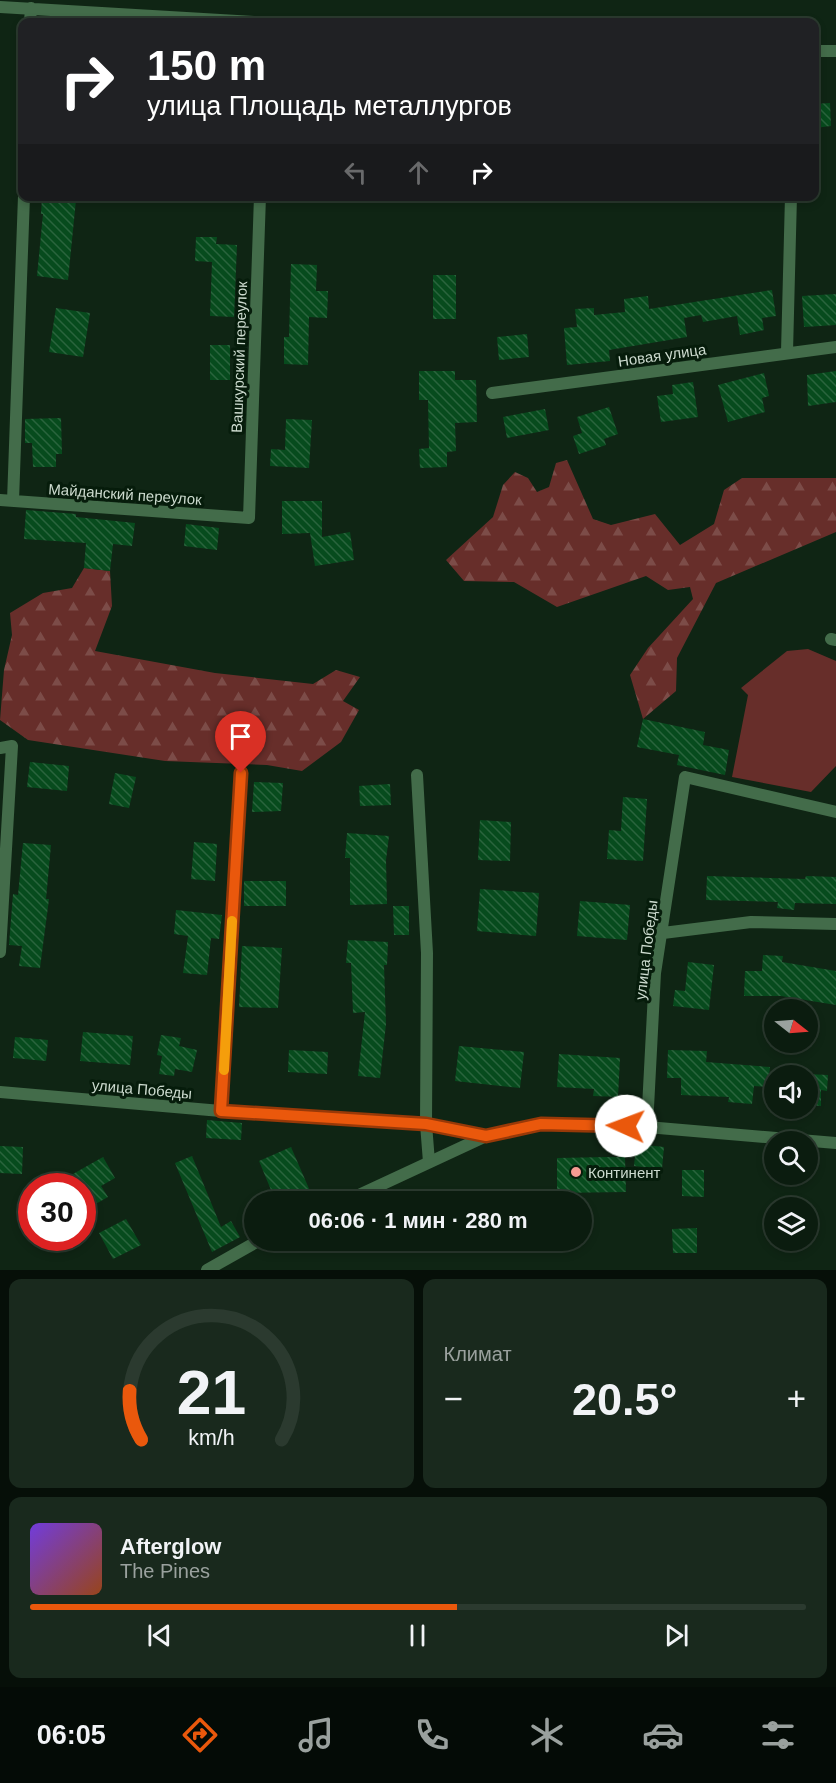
<!DOCTYPE html>
<html lang="ru">
<head>
<meta charset="utf-8">
<style>
	:root { --surface:#0b1c0f; --page:#19291d; --text:#f1f3f6; --muted:#9aa19e; --line:#2b3a2f; --accent:#ea580c }
	body { margin:0; font-family:Helvetica,sans-serif; background:var(--page); color:var(--text); height:100vh; display:flex; flex-direction:column; font-size:22px; white-space:nowrap }
	* { box-sizing:border-box; margin:0 }
	p { font-size:20px; color:var(--muted) }
	.icon { flex:none; width:33px; height:33px; fill:none; stroke:currentColor; stroke-width:2; stroke-linecap:round; stroke-linejoin:round }
	.map { position:relative; height:1270px; overflow:hidden }
	.drawer { display:flex; flex-direction:column; gap:9px; padding:9px; background:#060f08; flex:1 }
	.drawer>* { flex:none }
	.guide { position:absolute; left:18px; top:18px; width:801px; height:183px; border-radius:12px; box-shadow:0 3px 9px #0003,0 0 0 2px var(--line); background:#202124; color:#fff; overflow:hidden }
	.needle { width:39px; rotate:107deg }
	.controls { position:absolute; left:764px; top:999px; display:grid; gap:12px }
	.controls a { display:grid; place-items:center; width:54px; height:54px; border-radius:50%; background:var(--surface); box-shadow:0 3px 9px #0003,0 0 0 2px var(--line); font-size:30px }
	.speed { position:absolute; left:18px; top:1173px; display:flex; gap:12px; font-size:30px; font-weight:700; text-align:center }
	.speed>* { display:grid; place-content:center; width:78px; height:78px; border-radius:50%; background:var(--surface); box-shadow:0 3px 9px #0003,0 0 0 2px var(--line); line-height:1 }
	.speed .limit { border:9px solid #d22; background:#fff; color:#111 }
	.pin { position:absolute; display:grid; place-items:center; width:51px; height:51px; color:#fff; margin:-62px -26px; border-radius:50% 50% 50% 0; rotate:-45deg; box-shadow:0 0 6px #0007 }
	.pin .icon { rotate:45deg }
	.me { position:absolute; width:66px; margin:-33px; rotate:272deg; stroke-linejoin:round; filter:drop-shadow(0 0 4px #0008) }
	.turn { display:flex; align-items:center; gap:21px; height:126px; padding:0 30px; font-size:27px }
	.turn .icon { width:78px; height:78px; stroke-width:2.5 }
	.turn b { display:block; font-size:42px; line-height:51px }
	.lanes { display:flex; align-items:center; height:57px; padding:0 30px; background:#0003; justify-content:center; gap:30px; direction:ltr }
	.lanes .off { opacity:.35 }
	.big { font-size:45px; font-weight:600; line-height:1.1 }
	.drawer .tile { flex:1; display:flex; flex-direction:column; justify-content:center; gap:9px; min-width:0; padding:0 21px; border-radius:12px; background:var(--page) }
	.drawer .dial { align-items:center; gap:0 }
	.dial svg { height:156px; overflow:visible; fill:none; stroke:var(--line); stroke-width:7; stroke-linecap:round; text-anchor:middle }
	.dial text { fill:var(--text); stroke:none }
	.song { display:flex; align-items:center; gap:18px }
	.cover { width:72px; height:72px; border-radius:9px; background:linear-gradient(135deg,hsl(260 70% 55%),hsl(20 70% 35%)) }
	.played { height:6px; border-radius:3px; background:linear-gradient(90deg,var(--accent) 55%,var(--line) 55%) }
	.keys { display:flex; justify-content:space-around; direction:ltr }
	.heat { display:flex; justify-content:space-between; align-items:center; font-size:33px; direction:ltr }
	.drawer .tiles { flex:1; display:grid; gap:9px; grid-template-columns:1fr 1fr }
	.tile:last-child { grid-column:span 2 }
	.trip { position:absolute; left:244px; top:1191px; width:348px; height:60px; border-radius:30px; background:var(--surface); box-shadow:0 3px 9px #0003,0 0 0 2px var(--line); font-weight:600; line-height:60px; text-align:center }
	.tabs { display:flex; height:96px; justify-content:space-around; align-items:center; background:#040b06; color:var(--muted) }
	.tabs .icon { width:42px; height:42px }
	.tabs .selected { color:var(--accent) }
	.tabs b { font-size:27px; color:var(--text) }
	.map>svg:first-child { display:block }
	.green { fill:#672e2a }
	.forest { fill:url(#forest-firs) }
	.building { fill:url(#building-back-hatch) }
	.lines { fill:none; stroke-linecap:round; stroke-linejoin:round }
	.minor { stroke:#436c4a; stroke-width:12 }
	.tertiary { stroke:#436c4a; stroke-width:12 }
	.route-casing { stroke:#983908; stroke-width:15 }
	.route { stroke:#ea580c; stroke-width:10 }
	.slow { stroke:#f59e0b; stroke-width:10 }
	.poi-dot { fill:#f59c93; stroke:#061c0b; stroke-width:2 }
	.labels { text-anchor:middle; dominant-baseline:central; stroke-width:6; stroke-linejoin:round; paint-order:stroke }
	.street-label { font-size:15px; fill:#cddbcf; stroke:#061c0b }
	.poi-label { font-size:15px; fill:#cddbcf; stroke:#061c0b; text-anchor:start }
</style>
</head>
<body>
<div class="map">
<svg width="836" height="1270" viewBox="0 0 836 1270">
	<defs>
		<pattern id="forest-firs" width="22" height="20" patternUnits="userSpaceOnUse" patternTransform="scale(1.5)"><rect width="22" height="20" fill="#672e2a"/><path d="M5 1l3.5 6h-7zM16 11l3.5 6h-7z" fill="#7c4c48"/></pattern>
		<pattern id="building-back-hatch" width="6" height="6" patternUnits="userSpaceOnUse" patternTransform="scale(1.5)"><rect width="6" height="6" fill="#074b1d"/><path d="M-1 5l2 2M0 0l6 6M5-1l2 2" fill="none" stroke="#2a643d"/></pattern>
	</defs>
	<rect width="100%" height="100%" fill="#0f2514"/>
	<path class="green" d="M808,649L836,661V766L811,792L732,777L748,695L741,688L787,651Z"/>
	<path class="forest" d="M567,460L593,519L611,525L655,514L680,545L714,524L724,490L742,478H836V532L716,583L677,658L676,691L643,719L630,675L648,648L693,599L690,587L668,590L646,576L557,607L514,582L464,581L446,560L493,517L503,485L515,472L528,478L537,492L549,487L556,463Z
		M84,568L110,571L112,606L95,651L215,673L313,684L336,670L360,677L343,701L359,710L341,742L302,771L267,765L165,761L28,740L0,720L4,670L12,635L10,613L43,593L72,588Z"/>
	<path class="building" d="M830,103L831,126L814,128V104Z
		M42,196H65V199L76,200L68,280L37,276L43,214H41Z
		M196,237H217L216,244L237,245L234,317L210,316L212,262L195,261Z
		M291,264L317,265L316,291H328L327,318L309,317L308,365L284,364V337H289Z
		M433,275H456V319H433Z
		M772,290L776,316L762,318L764,330L740,335L737,316L703,322L701,315L684,318L687,337L609,350L610,361L567,365L564,328L577,327L575,309L594,308V315L625,312L624,299L648,296L649,309Z
		M836,294V325L804,327L802,296Z
		M56,308L90,313L83,357L49,352Z
		M527,334L529,357L499,360L497,337Z
		M210,345H230V380H210Z
		M419,371H455V380H476L477,422L455,423L456,451L447,452V467L420,468L419,449L429,448L428,400H419Z
		M836,371V402L808,406L807,375Z
		M764,373L769,396L762,398L765,412L728,422L718,385Z
		M693,382L698,417L661,422L657,396L673,394L672,385Z
		M609,407L618,434L604,439L606,445L579,454L573,436L582,433L577,417Z
		M545,409L549,430L507,438L503,417Z
		M61,418L62,454H56V467H33L32,443H25V419Z
		M286,419L312,420L309,468L270,466L271,449L285,450Z
		M282,501H322V537L350,532L354,560L315,566L310,533L282,534Z
		M26,510L76,514V517L135,523L132,546L113,544L110,571L84,568L86,543L24,539Z
		M186,524L219,528L217,550L184,546Z
		M643,719L705,732L703,745L729,750L725,775L677,765L679,755L637,747Z
		M30,762L69,766L67,791L27,787Z
		M115,773L136,777L129,808L109,804Z
		M254,782L283,783L281,811L252,812Z
		M390,784L391,805L360,806L359,786Z
		M623,797L647,799L643,861L607,859L609,830L621,831Z
		M480,820L511,822L510,861L478,860Z
		M347,833L389,836L386,860L387,904L350,905V858H345Z
		M194,842L217,844L215,881L191,879Z
		M23,843L51,845L46,899H49L40,968L19,966L22,946L9,945L13,894L18,895Z
		M707,876L805,879L806,876L836,877V904L795,903L794,910L777,908L778,902L706,900Z
		M244,881H286V906H244Z
		M480,889L539,893L536,936L477,931Z
		M580,901L630,905L627,940L577,936Z
		M393,906H409V935H394Z
		M176,910L222,915L219,939L211,938L207,975L183,973L188,936L174,934Z
		M348,940L388,942L387,965H384L386,1024L380,1078L358,1076L365,1012L353,1013L351,963H346Z
		M242,946L282,948L278,1008L239,1007Z
		M763,955L783,956L782,962L836,971V1005L781,996H744L745,971H762Z
		M688,962L714,965L709,1010L673,1006L675,990L685,991Z
		M83,1032L133,1036L130,1065L80,1061Z
		M161,1035L181,1038L179,1046L197,1050L192,1072L175,1069L174,1076L159,1074L162,1056L157,1055Z
		M15,1037L48,1040L46,1061L13,1058Z
		M459,1046L524,1052L520,1088L455,1081Z
		M289,1050L328,1052L327,1074L288,1072Z
		M668,1050L707,1051L706,1062L770,1067L768,1087L754,1086L752,1104L728,1102L729,1097L681,1095V1078H667Z
		M559,1054L620,1058L618,1097L593,1096L594,1089L557,1087Z
		M807,1074L828,1075L827,1091L821,1090V1106L807,1105Z
		M207,1120L242,1123L241,1140L206,1138Z
		M636,1144L664,1147L662,1169L634,1166Z
		M0,1146L23,1147L22,1174L0,1173Z
		M291,1147L310,1191L285,1202H276L259,1161Z
		M192,1156L221,1227L231,1221L240,1237L212,1252L175,1163Z
		M103,1157L115,1178L101,1186L108,1197L92,1206L73,1174Z
		M608,1157H625L626,1192L557,1193V1158Z
		M682,1170H704V1197L682,1196Z
		M126,1219L141,1245L113,1259L99,1233Z
		M697,1228V1253H673L672,1229Z"/>
	<g class="lines">
		<path class="minor" d="M0,7L254,22
			M30,22L31,8
			M814,51H836
			M787,352L791,196
			M492,393L836,347
			M0,500L249,518L260,196
			M13,501L24,196
			M831,639L836,640
			M0,748L12,746L0,952
			M417,775L427,953L426,1124L429,1162
			M663,933L751,922L836,924
			M0,1092L221,1111L426,1124L486,1136L541,1124L647,1127L836,1143
			M221,1111L241,773
			M647,1127L655,973L685,777L836,812"/>
		<path class="tertiary" d="M344,1202L486,1136
			M207,1270L260,1240"/>
	</g>
	<g class="lines">
		<g class="route-casing">
			<path id="route" d="M241,773L221,1111L426,1124L486,1136L541,1124L626,1126"/>
		</g>
		<use href="#route" class="route"/>
		<path class="slow" d="M224,1070L232,921"/>
	</g>
	<circle class="poi-dot" cx="576" cy="1172" r="6"/>
	<g class="labels">
		<g class="street-label">
			<text transform="translate(662 355) rotate(-8)">Новая улица</text>
			<text transform="translate(239 357) rotate(-88)">Вашкурский переулок</text>
			<text transform="translate(125 494) rotate(4)">Майданский переулок</text>
			<text transform="translate(646 950) rotate(-83)">улица Победы</text>
			<text transform="translate(142 1089) rotate(5)">улица Победы</text>
		</g>
		<g class="poi-label">
			<text x="588" y="1172">Континент</text>
		</g>
	</g>
</svg>
<div class="controls">
<a><svg class="needle" viewBox="-14 -14 28 28"><path d="M0-13l5 13h-10z" fill="#e53935"/><path d="M0 13l5-13h-10z" fill="#9aa19e"/></svg></a>
<a><svg class="icon" aria-label="sound" viewBox="0 0 24 24"><path d="M4 9h4l5-4v14l-5-4H4zM17 9q2 3 0 6"/></svg></a>
<a><svg class="icon" aria-label="search" viewBox="0 0 24 24"><circle cx="10" cy="10" r="6"/><path d="M15 15l6 6"/></svg></a>
<a><svg class="icon" aria-label="layers" viewBox="0 0 24 24"><path d="M12 4l9 5-9 5-9-5zM3 14l9 5 9-5"/></svg></a>
</div>
<div class="speed"><div class="limit">30</div></div>
<div class="pin" style="left:241px;top:773px;background:#d93025"><svg class="icon" aria-label="arrive" viewBox="0 0 24 24"><path d="M6 21V4h12l-3 4 3 4H6"/></svg></div>
<svg class="me" style="left:626px;top:1126px" viewBox="-20 -20 40 40"><circle r="19" fill="#fff"/><path d="M0-13L10 11 0 6-10 11z" fill="#ea580c"/></svg>
<div class="trip">06:06 · 1 мин · 280 m</div>
<div class="guide">
<div class="turn"><svg class="icon" aria-label="right" viewBox="0 0 24 24"><path d="M7 20v-9h11M14 6l5 5-5 5"/></svg><div><b>150 m</b>улица Площадь металлургов</div></div>
<div class="lanes"><svg class="icon off" aria-label="left" viewBox="0 0 24 24"><path d="M17 20v-9H6M10 6l-5 5 5 5"/></svg><svg class="icon off" aria-label="ahead" viewBox="0 0 24 24"><path d="M12 20V5M6 11l6-6 6 6"/></svg><svg class="icon" aria-label="right" viewBox="0 0 24 24"><path d="M7 20v-9h11M14 6l5 5-5 5"/></svg></div>
</div>
</div>
<section class="drawer">
<div class="tiles">
<div class="tile dial"><svg viewBox="0 0 100 80">
<path d="M14 69A42 42 0 1 1 86 69"/>
<path d="M14 69A42 42 0 0 1 8 44" stroke="#ea580c"/>
<text x="50" y="56" font-size="32" font-weight="700">21</text>
<text x="50" y="72" font-size="11">km/h</text>
</svg></div>
<div class="tile"><p>Климат</p>
<div class="heat"><a>−</a><b class="big">20.5°</b><a>+</a></div>
</div>
<div class="tile">
<div class="song"><i class="cover"></i><div><b>Afterglow</b><p>The Pines</p></div></div>
<div class="played"></div>
<div class="keys"><svg class="icon" aria-label="previous" viewBox="0 0 24 24"><path d="M18 5L8 12l10 7zM5 5v14"/></svg><svg class="icon" aria-label="pause" viewBox="0 0 24 24"><path d="M8 5v14M16 5v14"/></svg><svg class="icon" aria-label="next" viewBox="0 0 24 24"><path d="M6 5l10 7-10 7zM19 5v14"/></svg></div>
</div>
</div>
</section>
<nav class="tabs">
<b>06:05</b>
<svg class="icon selected" aria-label="directions" viewBox="0 0 24 24"><path d="M12 3l9 9-9 9-9-9zM9 14v-3h6M13 9l2 2-2 2"/></svg>
<svg class="icon" aria-label="music" viewBox="0 0 24 24"><path d="M9 18V5l10-2v13"/><circle cx="6" cy="18" r="3"/><circle cx="16" cy="16" r="3"/></svg>
<svg class="icon" aria-label="phone" viewBox="0 0 24 24"><path d="M5 4h4l2 5-3 2q2 4 5 5l2-3 5 2v4C11 20 4 13 5 4z"/></svg>
<svg class="icon" aria-label="climate" viewBox="0 0 24 24"><path d="M12 3v18M4 7l16 10M4 17L20 7"/></svg>
<svg class="icon" aria-label="car" viewBox="0 0 24 24"><path d="M5 17H2v-5l4-1 3-4h7l3 4 3 1v5h-3M9 17h6M6 11h13"/><circle cx="7" cy="17" r="2"/><circle cx="17" cy="17" r="2"/></svg>
<svg class="icon" aria-label="filters" viewBox="0 0 24 24"><path d="M4 7h16M4 17h16"/><circle cx="9" cy="7" r="2"/><circle cx="15" cy="17" r="2"/></svg>
</nav>
</body>
</html>
